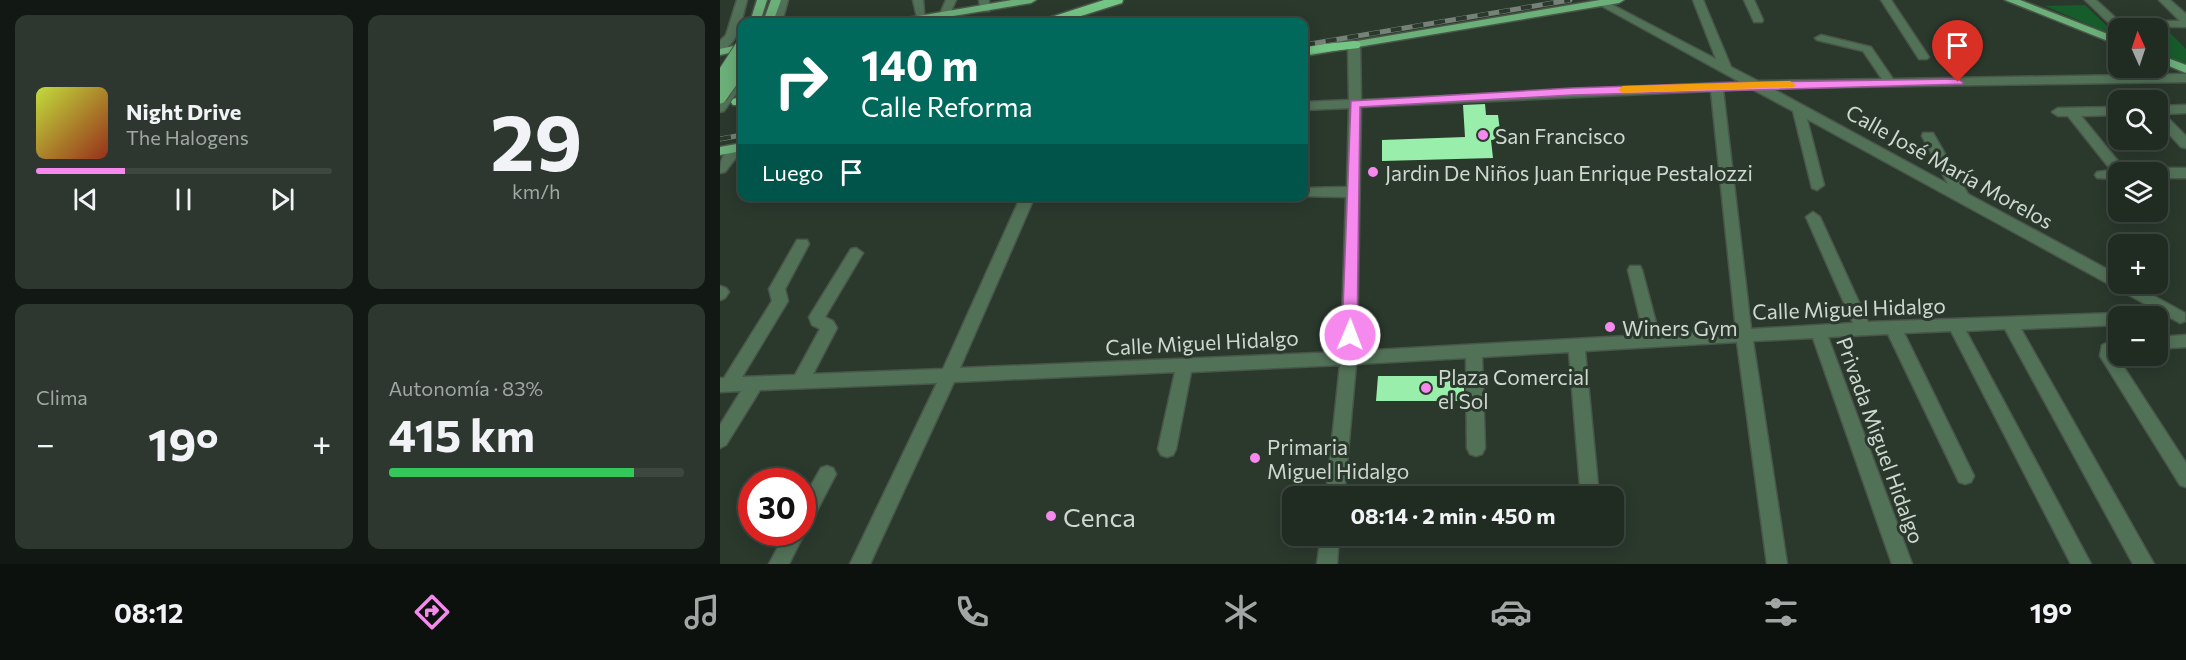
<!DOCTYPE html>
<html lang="es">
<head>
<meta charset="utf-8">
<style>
	:root { --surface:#202b22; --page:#2d372f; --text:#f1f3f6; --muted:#a2a7a5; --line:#3d4740; --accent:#f589ee }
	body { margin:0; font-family:Commissioner,sans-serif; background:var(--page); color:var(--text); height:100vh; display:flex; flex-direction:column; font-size:22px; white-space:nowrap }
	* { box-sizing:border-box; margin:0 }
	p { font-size:20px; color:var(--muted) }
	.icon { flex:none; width:33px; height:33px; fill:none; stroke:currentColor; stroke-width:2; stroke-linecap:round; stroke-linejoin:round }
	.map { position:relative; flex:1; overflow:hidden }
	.side { display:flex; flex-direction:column; gap:15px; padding:15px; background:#121813; width:720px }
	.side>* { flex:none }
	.guide { position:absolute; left:18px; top:18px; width:570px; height:183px; border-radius:12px; box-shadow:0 3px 15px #0003,0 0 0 2px var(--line); background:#00695c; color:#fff; overflow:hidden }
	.needle { width:39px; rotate:357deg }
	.buttons { position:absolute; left:1388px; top:18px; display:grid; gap:12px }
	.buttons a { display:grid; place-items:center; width:60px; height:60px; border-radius:12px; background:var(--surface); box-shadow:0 3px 15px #0003,0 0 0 2px var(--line); font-size:30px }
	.speed { position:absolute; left:18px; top:468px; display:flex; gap:12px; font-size:30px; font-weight:700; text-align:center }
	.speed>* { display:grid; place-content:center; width:78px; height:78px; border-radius:50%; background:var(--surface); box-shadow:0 3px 15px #0003,0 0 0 2px var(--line); line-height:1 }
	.speed .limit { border:9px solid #d22; background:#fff; color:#111 }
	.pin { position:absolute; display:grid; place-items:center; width:51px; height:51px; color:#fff; margin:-62px -26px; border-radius:50% 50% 50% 0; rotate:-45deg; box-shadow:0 0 6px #0007 }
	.pin .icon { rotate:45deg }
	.me { position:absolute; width:66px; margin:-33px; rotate:1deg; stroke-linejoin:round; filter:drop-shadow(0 0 4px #0008) }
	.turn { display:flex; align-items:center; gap:21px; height:126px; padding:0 24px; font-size:27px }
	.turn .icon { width:78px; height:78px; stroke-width:2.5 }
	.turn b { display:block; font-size:42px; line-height:51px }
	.then { display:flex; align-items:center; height:57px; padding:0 24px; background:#0003; gap:12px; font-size:22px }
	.big { font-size:45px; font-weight:700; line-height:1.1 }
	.side .card { flex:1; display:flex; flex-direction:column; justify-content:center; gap:9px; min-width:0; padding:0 21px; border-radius:12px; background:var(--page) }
	.side .dial { align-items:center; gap:0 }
	.dial b { font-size:78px; line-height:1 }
	.song { display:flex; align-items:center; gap:18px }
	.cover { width:72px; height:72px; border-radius:9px; background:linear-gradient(135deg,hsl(70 70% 55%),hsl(10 70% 35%)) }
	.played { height:6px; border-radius:3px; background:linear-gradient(90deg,var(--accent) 30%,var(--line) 30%) }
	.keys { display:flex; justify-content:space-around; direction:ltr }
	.heat { display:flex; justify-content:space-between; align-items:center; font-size:33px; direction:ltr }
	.charge { height:9px; border-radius:4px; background:linear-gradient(90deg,#34c759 83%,var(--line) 0) }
	.side .tiles { flex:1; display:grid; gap:15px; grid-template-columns:repeat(2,1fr) }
	.trip { position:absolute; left:562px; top:486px; width:342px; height:60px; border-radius:12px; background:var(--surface); box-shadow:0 3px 15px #0003,0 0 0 2px var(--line); font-weight:700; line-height:60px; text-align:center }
	.tab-bar { display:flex; height:96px; justify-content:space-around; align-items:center; background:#0d110e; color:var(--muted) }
	.tab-bar .icon { width:42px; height:42px }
	.tab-bar .on { color:var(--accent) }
	.tab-bar b { font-size:27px; color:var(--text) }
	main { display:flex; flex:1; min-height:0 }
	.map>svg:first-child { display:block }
	.green { fill:#175d2c }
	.building { fill:#9aeeab }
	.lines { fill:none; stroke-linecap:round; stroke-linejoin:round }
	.minor-casing { stroke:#49564a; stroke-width:3 }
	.major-casing { stroke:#49564a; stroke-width:3 }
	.highway-casing { stroke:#49564a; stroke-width:3 }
	.minor { fill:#527258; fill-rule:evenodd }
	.major { fill:#6baf79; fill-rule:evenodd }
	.highway { fill:#74c685; fill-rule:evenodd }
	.rail-casing { stroke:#768278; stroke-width:5 }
	.rail { stroke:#2b392d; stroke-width:4; stroke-dasharray:11; stroke-linecap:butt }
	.major-bridge-casing { stroke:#49564a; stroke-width:15; stroke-linecap:butt }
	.major-bridge { stroke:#6baf79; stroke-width:13 }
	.route { fill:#f589ee; stroke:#9f599b; stroke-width:1.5 }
	.slow { fill:#f59e0b }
	.poi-dot { fill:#f589ee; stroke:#2b392d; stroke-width:2 }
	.labels { text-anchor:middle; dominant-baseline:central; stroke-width:6; stroke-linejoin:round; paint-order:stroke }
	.poi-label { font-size:21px; fill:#cfd8d0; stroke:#2b392d; text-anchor:start }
	.street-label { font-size:21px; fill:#cfd8d0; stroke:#2b392d }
	.near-poi-label { font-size:26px; fill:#cfd8d0; stroke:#2b392d; text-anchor:start }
</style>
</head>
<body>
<main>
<section class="side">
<div class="tiles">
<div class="card">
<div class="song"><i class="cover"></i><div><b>Night Drive</b><p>The Halogens</p></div></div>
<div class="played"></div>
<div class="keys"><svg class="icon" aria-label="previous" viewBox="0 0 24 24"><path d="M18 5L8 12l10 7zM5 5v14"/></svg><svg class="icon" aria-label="pause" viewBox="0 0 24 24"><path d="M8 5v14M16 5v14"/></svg><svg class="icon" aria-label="next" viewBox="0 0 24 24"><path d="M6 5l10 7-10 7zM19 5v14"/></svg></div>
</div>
<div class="card dial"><b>29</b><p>km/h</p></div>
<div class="card"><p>Clima</p>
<div class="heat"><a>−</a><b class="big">19°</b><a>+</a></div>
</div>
<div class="card"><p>Autonomía · 83%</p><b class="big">415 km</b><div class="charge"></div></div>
</div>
</section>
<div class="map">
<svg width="1466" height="564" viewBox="0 0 1466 564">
	<rect width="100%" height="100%" fill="#2b392d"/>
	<path class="green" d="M1365,5L1391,30L1388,33L1325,6Z
		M1437,30H1447L1466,49V64L1437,52Z"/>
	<path class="building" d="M765,104L766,115H778L781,139L771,140L773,158L662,161V140L745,137L743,105Z
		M658,376H744V401H656Z"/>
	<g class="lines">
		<g class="minor-casing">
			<path id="minor" d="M17,0H27C22,17 19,45 0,51V41L6,35Z
				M58,0H68L62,22H52Z
				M193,0H203L205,22H198Z
				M226,0H236L229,16L224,19L219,16Z
				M259,0H269V11H261Z
				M883,0L996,59L973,0H983L1011,67L1038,81L1162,79L1143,51L1097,40L1095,38L1101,35L1151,47L1173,79L1466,74V82L1051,88L1228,184L1202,136L1203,133H1213L1248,194L1398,275V284H1412L1465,313V321L1460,323L1087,119L1104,185L1097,190L1092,188L1073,111L1032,89L1003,90L1031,329L1133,323L1086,217L1093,212L1100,217L1148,322L1398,313L1404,315V316H1398V325L1301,329L1434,564H1413L1285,329L1246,331L1371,564H1351L1231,331L1184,333L1254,476L1251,482L1245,484L1239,482L1168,334L1108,337L1192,564H1172L1093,338L1033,341L1067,564H1047L1017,342L865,351L878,486L875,492L869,494L863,492L860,486L849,352L762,357L765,448L762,454L756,456L750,454L747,448L746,358L636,364L624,496H606L620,365L471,372L456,449L453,455L447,457L441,455L438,449L455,372L234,382L150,564H130L217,383L40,390L6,445L0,448V425L21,391L0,392V378H4L52,301L49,289L77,240H87L89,244L65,289L68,301L22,377L75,375L100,329L92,325L89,317L131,249L136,248L143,253L105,317L113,321L117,328L93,374L223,369L301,196H315L240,368L621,352L626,197L580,196H584V188L627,187L629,108L584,110V102L629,100L628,45L634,42L640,45L641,100L1020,82L880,5L879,3ZM991,91L1016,330L939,334L922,270L920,266H910L908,270L924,335L637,351L641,107Z
				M1024,0H1034L1043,20L1042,22H1034Z
				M1161,0H1171L1209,57L1207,59H1199Z
				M1365,0H1376L1399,21H1460L1439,0H1450L1466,14V27L1392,26Z
				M18,74H22V85L4,111L0,112V99Z
				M1466,105V113L1444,114L1466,136V148L1461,147L1437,121V106Z
				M1398,107V115L1361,116L1407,172H1398V179L1377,178L1375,175L1377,172L1391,170L1348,116H1338L1332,112L1338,108Z
				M17,144L22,145V150L5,172L0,173C0,161 4,148 17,144Z
				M1437,168H1466V178H1437V172H1431Z
				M0,286L6,288L9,292L5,298L0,300Z
				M1466,335V347L1437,349V337Z
				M1398,338L1396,355L1466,463V487L1460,485L1380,356L1382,345Z
				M107,466L113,468L116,474L89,526L84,528L85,532L69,564H49L66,532H82V501L101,468Z
				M601,536H619L617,564H597Z"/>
		</g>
		<g class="major-casing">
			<path id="major" d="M37,0H47L40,22H30Z
				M51,0H61L53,22H43Z
				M292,0H316L311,3L197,22H175L181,19Z
				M880,0H904L899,3L584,56V50Z
				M1285,0H1300L1398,38V45Z
				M22,44V50L0,55V49Z
				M1437,54L1466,65V73L1437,61Z
				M22,143V151L0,155V147Z"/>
		</g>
		<g class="highway-casing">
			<path id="highway" d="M384,0H403L402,3L342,22H323L325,19Z
				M634,41L639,42L641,45L639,48L584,54V46Z
				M22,96V105H13L11,102L13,99Z"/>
		</g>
		<use href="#minor" class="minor"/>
		<use href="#major" class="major"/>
		<use href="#highway" class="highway"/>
		<g class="rail-casing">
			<path id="rail" d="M584,45L850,0
				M0,139L22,135"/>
		</g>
		<use href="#rail" class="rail"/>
		<g class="major-bridge-casing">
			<path id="major-bridge" d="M0,80L22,46
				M0,97L22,66"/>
		</g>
		<use href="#major-bridge" class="major-bridge"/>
	</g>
	<path class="route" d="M1238,79L1243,82L1242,84L852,95L640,107L637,335L635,339H624L622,335L631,101L852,88L1033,82Z"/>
	<path class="slow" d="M1070,81L1076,85L1074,87L903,93L898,90L903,86Z"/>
	<g class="poi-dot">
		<circle cx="763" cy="135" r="6"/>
		<circle cx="653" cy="172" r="6"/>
		<circle cx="890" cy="327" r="6"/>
		<circle cx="706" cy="388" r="6"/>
		<circle cx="535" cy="458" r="6"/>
		<circle cx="331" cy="516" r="6"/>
	</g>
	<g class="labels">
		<g class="poi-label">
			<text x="775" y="135">San Francisco</text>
			<text x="665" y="172">Jardin De Niños Juan Enrique Pestalozzi</text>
			<text x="902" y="327">Winers Gym</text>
			<text x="718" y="376">Plaza Comercial<tspan x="718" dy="24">el Sol</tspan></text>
			<text x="547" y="446">Primaria<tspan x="547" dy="24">Miguel Hidalgo</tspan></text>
		</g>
		<g class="street-label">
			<text transform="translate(1230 166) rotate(29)">Calle José María Morelos</text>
			<text transform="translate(1129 308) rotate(-2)">Calle Miguel Hidalgo</text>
			<text transform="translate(482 342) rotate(-3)">Calle Miguel Hidalgo</text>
			<text transform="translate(1161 440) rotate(70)">Privada Miguel Hidalgo</text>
		</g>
		<g class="near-poi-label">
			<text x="343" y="516">Cenca</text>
		</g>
	</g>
</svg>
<div class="buttons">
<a><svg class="needle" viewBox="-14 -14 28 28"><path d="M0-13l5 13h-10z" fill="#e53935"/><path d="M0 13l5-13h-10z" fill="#a2a7a5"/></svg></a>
<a><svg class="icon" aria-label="search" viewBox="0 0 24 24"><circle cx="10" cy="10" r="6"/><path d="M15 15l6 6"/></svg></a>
<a><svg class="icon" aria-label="layers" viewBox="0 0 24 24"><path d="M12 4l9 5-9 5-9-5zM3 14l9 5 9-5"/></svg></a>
<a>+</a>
<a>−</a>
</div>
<div class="speed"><div class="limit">30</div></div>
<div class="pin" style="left:1238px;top:82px;background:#d93025"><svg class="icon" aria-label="arrive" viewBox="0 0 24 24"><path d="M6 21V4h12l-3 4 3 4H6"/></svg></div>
<svg class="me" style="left:630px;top:335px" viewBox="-20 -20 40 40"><circle r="17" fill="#f589ee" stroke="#fff" stroke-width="3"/><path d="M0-11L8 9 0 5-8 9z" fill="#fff"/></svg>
<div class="trip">08:14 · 2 min · 450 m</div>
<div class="guide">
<div class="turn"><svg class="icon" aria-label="right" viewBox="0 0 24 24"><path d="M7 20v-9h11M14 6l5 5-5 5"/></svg><div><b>140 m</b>Calle Reforma</div></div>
<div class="then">Luego<svg class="icon" aria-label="arrive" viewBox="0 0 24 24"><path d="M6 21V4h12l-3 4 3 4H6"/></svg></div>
</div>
</div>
</main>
<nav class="tab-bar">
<b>08:12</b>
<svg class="icon on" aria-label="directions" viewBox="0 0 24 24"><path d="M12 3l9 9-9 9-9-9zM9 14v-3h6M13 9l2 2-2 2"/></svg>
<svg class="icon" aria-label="music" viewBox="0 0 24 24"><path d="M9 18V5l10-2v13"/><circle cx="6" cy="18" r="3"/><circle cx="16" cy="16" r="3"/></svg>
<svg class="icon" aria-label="phone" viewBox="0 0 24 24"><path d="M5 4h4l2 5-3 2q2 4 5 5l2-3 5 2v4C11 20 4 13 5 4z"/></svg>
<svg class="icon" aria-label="climate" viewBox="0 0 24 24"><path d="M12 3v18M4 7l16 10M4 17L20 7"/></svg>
<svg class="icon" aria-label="car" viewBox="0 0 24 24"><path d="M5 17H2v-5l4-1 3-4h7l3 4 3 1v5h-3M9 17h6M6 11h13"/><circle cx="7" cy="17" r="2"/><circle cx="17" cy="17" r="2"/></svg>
<svg class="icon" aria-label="filters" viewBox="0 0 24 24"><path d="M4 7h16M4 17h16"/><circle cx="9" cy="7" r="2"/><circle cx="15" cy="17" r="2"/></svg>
<b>19°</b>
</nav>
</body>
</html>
